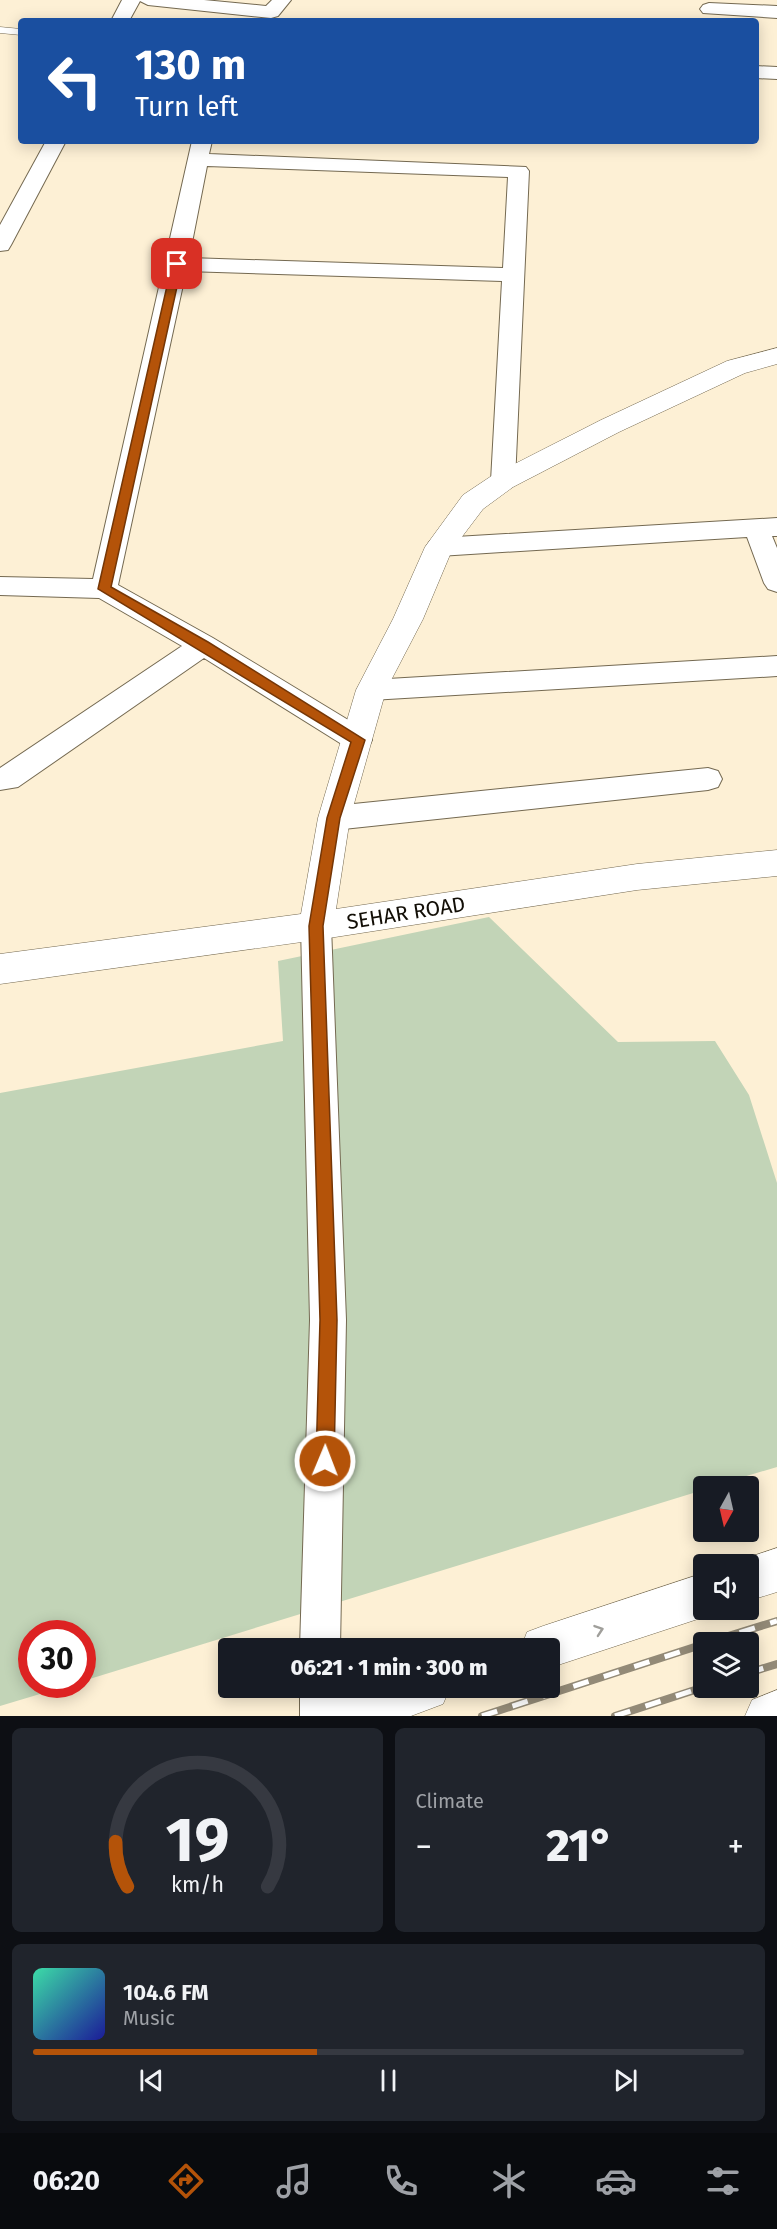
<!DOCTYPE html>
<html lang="en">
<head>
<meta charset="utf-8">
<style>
	:root { --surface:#171b24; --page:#20242c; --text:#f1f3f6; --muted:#9ea1a6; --line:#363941; --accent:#b45309 }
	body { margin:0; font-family:"Fira Sans",sans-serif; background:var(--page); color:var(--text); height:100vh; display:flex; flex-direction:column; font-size:22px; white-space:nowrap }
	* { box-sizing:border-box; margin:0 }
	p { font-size:20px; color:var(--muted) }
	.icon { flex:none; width:33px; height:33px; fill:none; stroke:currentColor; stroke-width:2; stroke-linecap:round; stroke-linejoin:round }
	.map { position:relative; height:1716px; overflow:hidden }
	.side { display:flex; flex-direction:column; gap:12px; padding:12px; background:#0d0f14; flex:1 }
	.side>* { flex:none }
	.top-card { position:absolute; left:18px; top:18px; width:741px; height:126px; border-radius:6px; box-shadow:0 3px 15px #0003; background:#1a4fa0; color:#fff; overflow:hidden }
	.needle { width:39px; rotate:188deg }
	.controls { position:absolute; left:693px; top:1476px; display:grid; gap:12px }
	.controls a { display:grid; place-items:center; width:66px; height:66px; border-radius:6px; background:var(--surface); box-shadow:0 3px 15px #0003; font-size:30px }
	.speed { position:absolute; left:18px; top:1620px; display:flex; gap:12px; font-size:30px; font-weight:700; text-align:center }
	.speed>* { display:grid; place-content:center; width:78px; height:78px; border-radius:50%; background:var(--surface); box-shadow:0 3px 15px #0003; line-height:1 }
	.speed .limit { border:9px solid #d22; background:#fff; color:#111 }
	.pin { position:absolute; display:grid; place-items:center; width:51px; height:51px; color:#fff; margin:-26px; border-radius:12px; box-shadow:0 3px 9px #0006 }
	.me { position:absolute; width:66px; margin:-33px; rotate:1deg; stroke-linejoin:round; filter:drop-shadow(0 0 4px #0008) }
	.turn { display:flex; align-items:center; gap:21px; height:126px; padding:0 18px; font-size:27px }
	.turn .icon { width:78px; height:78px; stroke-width:2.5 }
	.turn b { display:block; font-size:42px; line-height:51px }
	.big { font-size:45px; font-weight:800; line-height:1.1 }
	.side .card { flex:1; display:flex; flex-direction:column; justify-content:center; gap:9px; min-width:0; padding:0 21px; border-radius:9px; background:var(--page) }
	.side .dial { align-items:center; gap:0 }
	.dial svg { height:156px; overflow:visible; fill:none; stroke:var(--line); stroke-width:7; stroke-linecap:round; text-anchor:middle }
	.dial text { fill:var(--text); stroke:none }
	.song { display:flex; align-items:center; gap:18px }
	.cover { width:72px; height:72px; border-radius:9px; background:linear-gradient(135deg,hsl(160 70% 55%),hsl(240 70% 35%)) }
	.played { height:6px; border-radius:3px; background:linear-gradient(90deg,var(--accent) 40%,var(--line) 40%) }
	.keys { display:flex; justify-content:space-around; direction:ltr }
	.heat { display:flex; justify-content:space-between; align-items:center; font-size:33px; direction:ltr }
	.side .tiles { flex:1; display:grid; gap:12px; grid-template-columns:1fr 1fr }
	.card:last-child { grid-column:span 2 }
	.trip { position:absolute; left:218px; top:1638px; width:342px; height:60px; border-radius:6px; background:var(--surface); box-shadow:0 3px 15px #0003; font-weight:800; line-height:60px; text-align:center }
	.tabs { display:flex; height:96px; justify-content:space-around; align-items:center; background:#090b0e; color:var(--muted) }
	.tabs .icon { width:42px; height:42px }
	.tabs .current { color:var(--accent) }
	.tabs b { font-size:27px; color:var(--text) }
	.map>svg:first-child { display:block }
	.green { fill:#c2d4b7 }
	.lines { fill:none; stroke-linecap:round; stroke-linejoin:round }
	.lane-casing { stroke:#746951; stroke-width:1 }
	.street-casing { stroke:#746951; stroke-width:2 }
	.secondary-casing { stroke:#746951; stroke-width:1 }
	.primary-casing { stroke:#746951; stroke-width:1 }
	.lane { fill:#fff; fill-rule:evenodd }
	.street { fill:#fff; fill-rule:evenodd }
	.secondary { fill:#fff; fill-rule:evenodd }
	.primary { fill:#fff; fill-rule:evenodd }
	.rail-casing { stroke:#938a77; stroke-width:8 }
	.rail { stroke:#fff; stroke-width:5; stroke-dasharray:16; stroke-linecap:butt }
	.oneway { stroke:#a09f9b }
	.route { fill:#b45309; stroke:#753606; stroke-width:1.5 }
	.labels { text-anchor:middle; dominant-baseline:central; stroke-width:5; stroke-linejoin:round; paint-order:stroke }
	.street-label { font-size:21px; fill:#120e06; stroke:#fff }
</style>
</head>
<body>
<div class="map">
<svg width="777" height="1716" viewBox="0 0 777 1716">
	<rect width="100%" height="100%" fill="#fdf0d5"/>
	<path class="green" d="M489,917L618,1042L715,1041L749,1095L777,1183V1467L713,1486H704L703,1490L83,1681L82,1634H32V1684L70,1685L0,1706V1093L283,1041L278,961Z"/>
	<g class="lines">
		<g class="lane-casing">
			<path id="lane" d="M0,27L21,29V35L0,33Z"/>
		</g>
		<g class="street-casing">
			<path id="street" d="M122,0H204L266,6L272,0H291L278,16L271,18L148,5L140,1L129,21H111Z
				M709,3L777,6V18L703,13L700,9L703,5Z
				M756,66L777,67V79L756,78Z
				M46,141H66L11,245L8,250L0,251V225Z
				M192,141H212L209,154L526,167L529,171L515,481L512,487L503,489L494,487L491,481L502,281L186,271L118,585L213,638L368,732L372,740L368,748L358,751L348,748L204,658L18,787L0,790V768L182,646L99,598L0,595V577L93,579ZM207,166L508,177L503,268L189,258Z
				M777,518V536H772L777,548V592L768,589L764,583L747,537L439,556L430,553L426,547L430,541L439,538Z
				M777,656V676L371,700L361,697L357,690L361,683L371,680Z
				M708,768L718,771L722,779L718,787L708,790L334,830L324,826L319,818L324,810L334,806Z
				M316,913L327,917L331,926L346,1320L340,1648H300L310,1320L301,926L305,917Z
				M300,1688H341L342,1716H300Z"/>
		</g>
		<g class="secondary-casing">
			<path id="secondary" d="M777,348V364L745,373L619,432L513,487L483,509L452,550L423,619L386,690L350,818L336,909L637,864L777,850V876L637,890L316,940L0,984V954L301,914L318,818L356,690L393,619L425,547L463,495L493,475L601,420L727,361Z"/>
		</g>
		<g class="primary-casing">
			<path id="primary" d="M777,1548V1592L748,1601V1564L732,1563Z
				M704,1573V1610H720L704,1617L549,1668V1648H521L527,1632L543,1626Z
				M360,1688H450L443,1704L411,1716H320L327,1700Z
				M777,1690V1716H745L752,1700Z"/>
		</g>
		<use href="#lane" class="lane"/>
		<use href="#street" class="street"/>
		<use href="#secondary" class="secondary"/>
		<use href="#primary" class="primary"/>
		<g class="rail-casing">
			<path id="rail" d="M709,1642L777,1621
				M748,1673L777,1664
				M482,1716L704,1644
				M615,1716L704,1687"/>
		</g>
		<use href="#rail" class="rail"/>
	</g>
	<defs><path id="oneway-chevron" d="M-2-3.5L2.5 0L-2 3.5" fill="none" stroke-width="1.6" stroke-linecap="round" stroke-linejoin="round" transform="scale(1.5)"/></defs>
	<use class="oneway" href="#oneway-chevron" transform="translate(599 1630) rotate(-19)"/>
	<path class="route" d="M177,261L182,264L111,587L208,642L365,740L340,818L323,926L337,1320L334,1461L331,1467L325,1470L319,1467L316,1461L320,1320L309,926L327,818L351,742L98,589L172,264Z"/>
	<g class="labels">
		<g class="street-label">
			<text transform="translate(406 913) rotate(-9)">SEHAR ROAD</text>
		</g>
	</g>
</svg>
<div class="controls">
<a><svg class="needle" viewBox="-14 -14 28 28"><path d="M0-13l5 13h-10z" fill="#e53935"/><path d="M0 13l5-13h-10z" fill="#9ea1a6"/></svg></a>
<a><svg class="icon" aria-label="sound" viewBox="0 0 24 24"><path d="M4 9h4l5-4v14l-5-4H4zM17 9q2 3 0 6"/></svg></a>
<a><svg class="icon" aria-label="layers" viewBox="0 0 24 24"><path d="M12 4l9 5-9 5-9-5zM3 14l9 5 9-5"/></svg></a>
</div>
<div class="speed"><div class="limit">30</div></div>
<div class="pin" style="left:177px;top:264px;background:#d93025"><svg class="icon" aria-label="arrive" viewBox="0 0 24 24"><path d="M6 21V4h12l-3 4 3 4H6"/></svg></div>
<svg class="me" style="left:325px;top:1461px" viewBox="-20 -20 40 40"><circle r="17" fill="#b45309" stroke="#fff" stroke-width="3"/><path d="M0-11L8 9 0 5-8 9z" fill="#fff"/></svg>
<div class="trip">06:21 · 1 min · 300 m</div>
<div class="top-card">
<div class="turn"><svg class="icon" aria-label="left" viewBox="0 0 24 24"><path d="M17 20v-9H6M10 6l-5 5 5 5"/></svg><div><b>130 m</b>Turn left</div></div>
</div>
</div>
<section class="side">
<div class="tiles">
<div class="card dial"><svg viewBox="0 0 100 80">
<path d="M14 69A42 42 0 1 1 86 69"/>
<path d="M14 69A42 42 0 0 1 8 46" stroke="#b45309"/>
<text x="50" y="56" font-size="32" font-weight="700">19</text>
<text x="50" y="72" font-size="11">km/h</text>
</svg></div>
<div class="card"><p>Climate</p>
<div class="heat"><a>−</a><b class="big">21°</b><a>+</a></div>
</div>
<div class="card">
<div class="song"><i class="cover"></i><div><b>104.6 FM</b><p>Music</p></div></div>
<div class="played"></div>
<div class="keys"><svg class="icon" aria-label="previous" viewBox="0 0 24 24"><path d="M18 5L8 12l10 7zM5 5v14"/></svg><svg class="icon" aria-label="pause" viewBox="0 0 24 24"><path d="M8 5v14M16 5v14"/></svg><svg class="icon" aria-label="next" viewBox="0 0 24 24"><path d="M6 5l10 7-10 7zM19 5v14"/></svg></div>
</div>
</div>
</section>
<nav class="tabs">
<b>06:20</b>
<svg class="icon current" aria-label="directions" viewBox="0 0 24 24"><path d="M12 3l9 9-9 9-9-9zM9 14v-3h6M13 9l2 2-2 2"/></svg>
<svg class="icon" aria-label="music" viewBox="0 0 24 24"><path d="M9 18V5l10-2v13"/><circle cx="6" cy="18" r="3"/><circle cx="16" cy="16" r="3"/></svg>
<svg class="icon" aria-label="phone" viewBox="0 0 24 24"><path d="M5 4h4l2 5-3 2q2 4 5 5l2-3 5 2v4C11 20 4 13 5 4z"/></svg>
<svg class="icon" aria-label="climate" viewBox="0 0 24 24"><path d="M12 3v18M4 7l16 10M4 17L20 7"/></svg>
<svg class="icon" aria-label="car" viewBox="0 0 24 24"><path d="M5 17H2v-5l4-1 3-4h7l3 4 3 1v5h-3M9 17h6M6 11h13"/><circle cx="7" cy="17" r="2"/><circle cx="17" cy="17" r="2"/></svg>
<svg class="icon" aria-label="filters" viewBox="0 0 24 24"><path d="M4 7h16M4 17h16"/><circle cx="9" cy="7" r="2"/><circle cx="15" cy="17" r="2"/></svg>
</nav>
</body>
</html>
